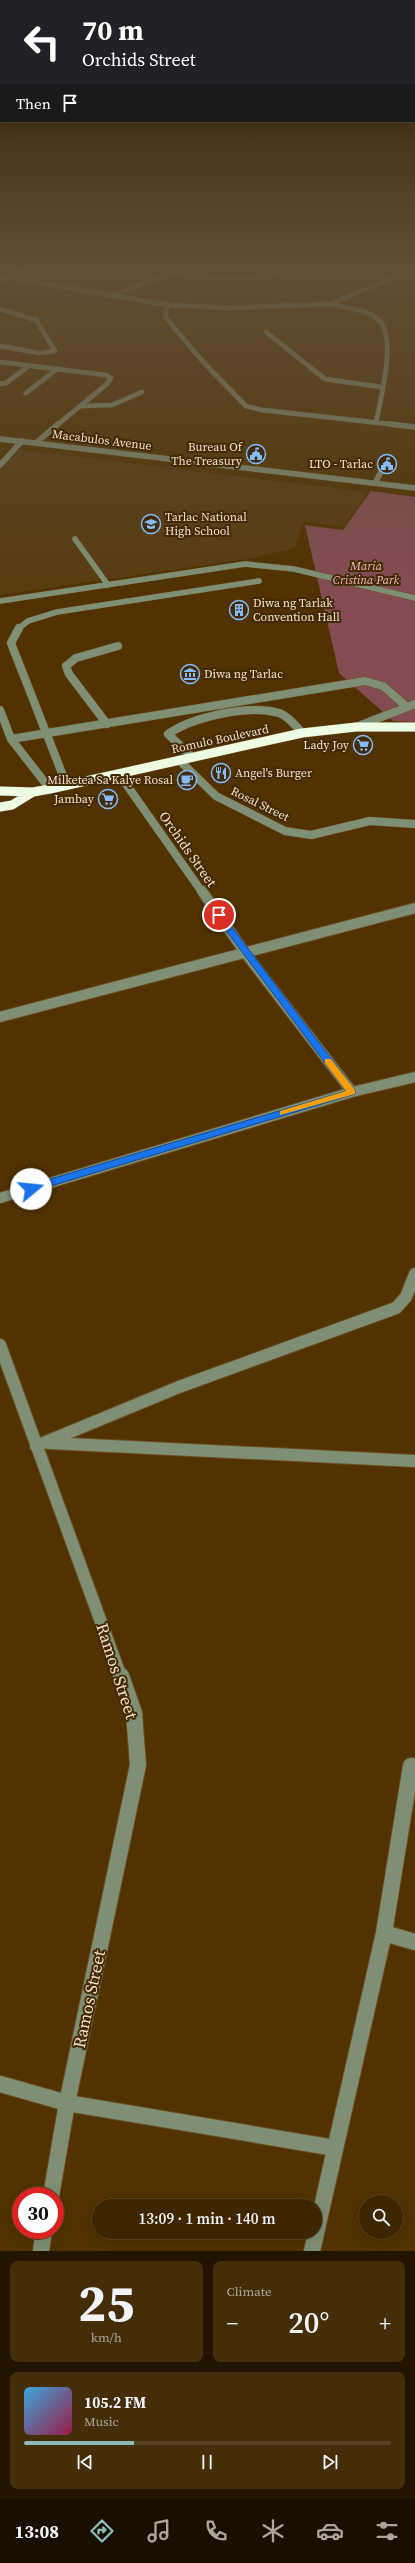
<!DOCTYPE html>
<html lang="en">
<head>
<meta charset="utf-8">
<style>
	:root { --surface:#3d2600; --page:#442e0a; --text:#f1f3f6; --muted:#ada599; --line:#564322; --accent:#8bbbb9 }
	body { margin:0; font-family:"Source Serif 4",serif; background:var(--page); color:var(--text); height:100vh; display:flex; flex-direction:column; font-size:15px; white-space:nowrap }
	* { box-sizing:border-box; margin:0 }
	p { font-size:13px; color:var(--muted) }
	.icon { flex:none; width:22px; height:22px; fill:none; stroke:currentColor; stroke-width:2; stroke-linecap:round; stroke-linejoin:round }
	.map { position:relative; height:2251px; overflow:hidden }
	.drawer { display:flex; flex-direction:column; gap:10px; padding:10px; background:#221500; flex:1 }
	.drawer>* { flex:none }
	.banner { position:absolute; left:0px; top:0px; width:415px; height:122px; box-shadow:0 4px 16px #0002,0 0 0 1px var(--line); background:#202124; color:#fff; overflow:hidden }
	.fabs { position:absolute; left:359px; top:2195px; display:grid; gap:8px }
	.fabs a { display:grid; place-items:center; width:44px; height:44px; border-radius:50%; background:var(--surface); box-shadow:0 4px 16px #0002,0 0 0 1px var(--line); font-size:20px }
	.speed { position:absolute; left:12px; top:2187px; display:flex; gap:8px; font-size:20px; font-weight:700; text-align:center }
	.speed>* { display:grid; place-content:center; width:52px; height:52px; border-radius:50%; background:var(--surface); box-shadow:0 4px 16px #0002,0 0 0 1px var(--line); line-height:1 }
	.speed .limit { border:6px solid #d22; background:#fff; color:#111 }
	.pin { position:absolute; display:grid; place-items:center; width:34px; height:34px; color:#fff; margin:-17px; border:2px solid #fff; border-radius:50%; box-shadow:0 1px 4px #0007 }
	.me { position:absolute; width:44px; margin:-22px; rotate:73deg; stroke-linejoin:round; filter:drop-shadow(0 0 3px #0008) }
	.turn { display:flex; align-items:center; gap:14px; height:84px; padding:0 16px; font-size:18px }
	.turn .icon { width:52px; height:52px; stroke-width:2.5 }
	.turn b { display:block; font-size:28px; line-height:34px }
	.then { display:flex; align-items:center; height:38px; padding:0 16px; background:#0003; gap:8px; font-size:15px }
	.big { font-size:30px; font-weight:600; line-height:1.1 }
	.drawer .tile { flex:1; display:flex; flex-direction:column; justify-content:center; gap:6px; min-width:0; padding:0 14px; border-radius:8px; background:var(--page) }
	.drawer .dial { align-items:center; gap:0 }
	.dial b { font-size:52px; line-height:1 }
	.song { display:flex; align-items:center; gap:12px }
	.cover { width:48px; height:48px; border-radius:6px; background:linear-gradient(135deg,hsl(200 70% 55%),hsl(340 70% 35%)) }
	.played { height:4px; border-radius:2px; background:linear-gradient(90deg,var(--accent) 30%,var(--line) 30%) }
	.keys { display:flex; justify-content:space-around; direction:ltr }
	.heat { display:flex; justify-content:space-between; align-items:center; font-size:22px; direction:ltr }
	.drawer .tiles { flex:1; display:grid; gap:10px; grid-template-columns:1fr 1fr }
	.tile:last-child { grid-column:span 2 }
	.trip { position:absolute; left:92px; top:2199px; width:230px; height:40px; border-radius:20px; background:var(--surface); box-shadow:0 4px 16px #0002,0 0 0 1px var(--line); font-weight:600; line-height:40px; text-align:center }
	.menu { display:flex; height:64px; justify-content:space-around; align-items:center; background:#180f00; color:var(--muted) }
	.menu .icon { width:28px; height:28px }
	.menu .selected { color:var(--accent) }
	.menu b { font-size:18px; color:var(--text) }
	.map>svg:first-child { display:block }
	.built { fill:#583c12 }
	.green { fill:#834c52 }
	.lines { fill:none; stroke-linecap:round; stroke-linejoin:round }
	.minor-far5-casing { stroke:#6b4e20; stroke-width:5.5 }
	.minor-far4-casing { stroke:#6b4e20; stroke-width:6 }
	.minor-far3-casing { stroke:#6b4e20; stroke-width:9 }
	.minor-far2-casing { stroke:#6b4e20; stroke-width:12 }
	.minor-far1-casing { stroke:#6b4e20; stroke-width:14 }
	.minor-casing { stroke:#6b4e20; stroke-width:18 }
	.highway-far1-casing { stroke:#6b4e20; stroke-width:6 }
	.highway-casing { stroke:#6b4e20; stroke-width:10 }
	.minor-far5 { stroke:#7f8f75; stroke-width:4.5 }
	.minor-far4 { stroke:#7f8f75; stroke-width:5.5 }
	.minor-far3 { stroke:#7f8f75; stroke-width:8 }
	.minor-far2 { stroke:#7f8f75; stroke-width:10 }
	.minor-far1 { stroke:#7f8f75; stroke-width:12 }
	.minor { stroke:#7f8f75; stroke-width:16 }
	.highway-far1 { stroke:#edfde3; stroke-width:5 }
	.highway { stroke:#edfde3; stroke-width:9 }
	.route { fill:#1a73e8; stroke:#114b97 }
	.slow { fill:#f59e0b }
	.labels { text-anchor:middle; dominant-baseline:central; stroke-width:4; stroke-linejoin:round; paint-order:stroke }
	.far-street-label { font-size:12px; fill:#f3e0c9; stroke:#412a05 }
	.far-poi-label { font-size:12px; fill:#f3e0c9; stroke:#412a05; text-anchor:end }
	.far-park-label { font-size:12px; font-style:italic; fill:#f7b8bd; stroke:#412a05 }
	.street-label { font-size:14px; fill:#f3e0c9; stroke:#412a05 }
	.near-street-label { font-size:17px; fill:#f3e0c9; stroke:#412a05 }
</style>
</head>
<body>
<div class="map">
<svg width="415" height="2251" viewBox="0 0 415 2251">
	<rect width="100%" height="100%" fill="#513200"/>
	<path class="built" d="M20,450L367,492L344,527L303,521L295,548L254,558L0,595V467Z"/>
	<path class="green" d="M371,491L415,497V722L393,721L339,673L305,525L343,530Z"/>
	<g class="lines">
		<g class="minor-far5-casing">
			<path id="minor-far5" d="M172,273C215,280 255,282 297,268
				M6,277L167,305L230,308L331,304L414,268
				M113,295L179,270
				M331,304C345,308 366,309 378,319C398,336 380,400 376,423
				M167,305L165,317L205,364L246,406L262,410L399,425
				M0,309L36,320L55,351L39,353L0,346
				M266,332L325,379L381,387
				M0,362L106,375L111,378L107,384L57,425
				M0,384L6,383L29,366
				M26,393L57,369
				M80,406L112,405L142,392"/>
		</g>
		<g class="minor-far4-casing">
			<path id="minor-far4" d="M390,424L415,427
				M0,439L415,488
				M37,442L58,424
				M0,465L22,441
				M375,483L384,466
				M75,539L108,585
				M0,601L245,564L294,569L415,598
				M18,629L28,621L57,612L259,581"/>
		</g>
		<g class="minor-far3-casing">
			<path id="minor-far3" d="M19,628L11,643L67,786
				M0,710L11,739L50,789
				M107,724L69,674L66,666L76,658L118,646
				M356,727L415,704
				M11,739L365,681L383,686L407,707
				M192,757L168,734C193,717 249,704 279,713C288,716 296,726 302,733
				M179,760L216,796L285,831L311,835L370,821L415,824
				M119,774L202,892"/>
		</g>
		<g class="minor-far2-casing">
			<path id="minor-far2" d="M202,891L246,954L352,1092
				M0,1017L415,908
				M0,1198L352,1092L415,1077"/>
		</g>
		<g class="minor-far1-casing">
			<path id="minor-far1" d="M0,1345L121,1677
				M49,1443L415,1461
				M36,1446L179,1387L396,1308L406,1297L415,1274"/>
		</g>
		<g class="minor-casing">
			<path id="minor" d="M384,1933L415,1942
				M0,2084L67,2103L335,2148
				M51,2196L67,2103L138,1765L134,1713L121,1676
				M41,2251L44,2230
				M312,2251L384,1933L411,1766"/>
		</g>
		<g class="highway-far1-casing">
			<path id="highway-far1" d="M0,279L30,268"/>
		</g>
		<g class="highway-casing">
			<path id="highway" d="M0,791L33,792L50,789L302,733L356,727H415
				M0,807L12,805L33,792"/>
		</g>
		<use href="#minor-far5" class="minor-far5"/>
		<use href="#minor-far4" class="minor-far4"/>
		<use href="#minor-far3" class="minor-far3"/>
		<use href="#minor-far2" class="minor-far2"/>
		<use href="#minor-far1" class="minor-far1"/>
		<use href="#minor" class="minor"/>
		<use href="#highway-far1" class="highway-far1"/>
		<use href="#highway" class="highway"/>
	</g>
	<linearGradient id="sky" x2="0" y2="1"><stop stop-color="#2d1c00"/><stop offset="0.46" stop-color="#5f4f37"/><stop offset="1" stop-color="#5f4f37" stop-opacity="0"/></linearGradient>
	<rect width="415" height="583" fill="url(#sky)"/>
	<path class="route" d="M216,914H222L355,1090V1094L31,1192L27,1191V1186L346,1091L216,917Z"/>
	<path class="slow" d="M325,1059H331L355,1090V1094L280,1115V1111L346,1091L325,1063Z"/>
	<defs>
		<g id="civic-ring" transform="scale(1)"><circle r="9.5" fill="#412a05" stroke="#85bbfb" stroke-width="1.5"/><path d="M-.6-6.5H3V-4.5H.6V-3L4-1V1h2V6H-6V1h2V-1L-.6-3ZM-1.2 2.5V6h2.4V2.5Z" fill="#85bbfb"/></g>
		<g id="school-ring" transform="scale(1)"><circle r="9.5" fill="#412a05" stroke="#85bbfb" stroke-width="1.5"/><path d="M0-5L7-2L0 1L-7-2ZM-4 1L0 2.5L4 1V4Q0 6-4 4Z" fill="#85bbfb"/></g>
		<g id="building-ring" transform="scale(1)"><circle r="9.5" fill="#412a05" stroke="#85bbfb" stroke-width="1.5"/><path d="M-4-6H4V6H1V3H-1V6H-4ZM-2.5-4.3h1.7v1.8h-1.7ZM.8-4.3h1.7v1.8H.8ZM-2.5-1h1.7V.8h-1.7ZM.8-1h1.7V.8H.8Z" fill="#85bbfb"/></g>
		<g id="museum-ring" transform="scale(1)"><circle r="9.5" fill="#412a05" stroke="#85bbfb" stroke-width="1.5"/><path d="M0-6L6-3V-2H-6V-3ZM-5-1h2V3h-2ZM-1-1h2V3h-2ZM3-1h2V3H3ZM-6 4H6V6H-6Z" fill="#85bbfb"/></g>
		<g id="supermarket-ring" transform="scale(1)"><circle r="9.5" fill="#412a05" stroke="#85bbfb" stroke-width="1.5"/><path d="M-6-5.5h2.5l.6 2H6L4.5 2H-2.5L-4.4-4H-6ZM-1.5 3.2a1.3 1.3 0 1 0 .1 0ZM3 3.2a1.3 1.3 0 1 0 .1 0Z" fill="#85bbfb"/></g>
		<g id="restaurant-ring" transform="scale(1)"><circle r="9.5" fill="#412a05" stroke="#85bbfb" stroke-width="1.5"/><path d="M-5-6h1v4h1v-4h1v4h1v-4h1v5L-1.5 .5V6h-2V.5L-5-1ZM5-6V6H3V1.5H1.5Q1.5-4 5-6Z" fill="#85bbfb"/></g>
		<g id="cafe-ring" transform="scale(1)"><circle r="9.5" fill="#412a05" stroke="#85bbfb" stroke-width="1.5"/><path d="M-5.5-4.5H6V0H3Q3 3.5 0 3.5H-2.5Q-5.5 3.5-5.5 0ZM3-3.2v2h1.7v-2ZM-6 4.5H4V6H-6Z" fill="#85bbfb"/></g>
	</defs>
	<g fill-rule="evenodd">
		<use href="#civic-ring" x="256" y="454"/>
		<use href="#civic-ring" x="387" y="464"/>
		<use href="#school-ring" x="151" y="524"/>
		<use href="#building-ring" x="239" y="610"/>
		<use href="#museum-ring" x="190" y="674"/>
		<use href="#supermarket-ring" x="363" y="745"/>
		<use href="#restaurant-ring" x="221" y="773"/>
		<use href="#cafe-ring" x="187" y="780"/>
		<use href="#supermarket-ring" x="108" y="799"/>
	</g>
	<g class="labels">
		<g class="far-street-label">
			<text transform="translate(102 440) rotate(7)">Macabulos Avenue</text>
			<text transform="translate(220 739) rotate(-12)">Romulo Boulevard</text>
			<text transform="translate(260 804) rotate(26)">Rosal Street</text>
		</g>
		<g class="far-poi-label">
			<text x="242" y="447">Bureau Of<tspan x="242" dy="14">The Treasury</tspan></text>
			<text x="373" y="464">LTO - Tarlac</text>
			<text x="165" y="517" text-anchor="start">Tarlac National<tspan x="165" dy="14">High School</tspan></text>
			<text x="253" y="603" text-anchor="start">Diwa ng Tarlak<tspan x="253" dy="14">Convention Hall</tspan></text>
			<text x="204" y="674" text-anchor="start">Diwa ng Tarlac</text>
			<text x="349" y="745">Lady Joy</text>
			<text x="235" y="773" text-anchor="start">Angel's Burger</text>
			<text x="173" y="780">Milketea Sa Kalye Rosal</text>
			<text x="94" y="799">Jambay</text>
		</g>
		<g class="far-park-label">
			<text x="366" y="566">Maria<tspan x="366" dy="14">Cristina Park</tspan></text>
		</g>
		<g class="street-label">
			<text transform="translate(188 849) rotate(55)">Orchids Street</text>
		</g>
		<g class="near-street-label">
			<text transform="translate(117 1671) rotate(72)">Ramos Street</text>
			<text transform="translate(89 1999) rotate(-78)">Ramos Street</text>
		</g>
	</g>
</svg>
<div class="fabs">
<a><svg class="icon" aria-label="search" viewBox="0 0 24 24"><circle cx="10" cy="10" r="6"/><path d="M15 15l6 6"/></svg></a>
</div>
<div class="speed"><div class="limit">30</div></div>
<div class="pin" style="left:219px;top:915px;background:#d93025"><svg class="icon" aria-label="arrive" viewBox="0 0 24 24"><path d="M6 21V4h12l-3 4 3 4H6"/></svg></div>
<svg class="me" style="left:31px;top:1189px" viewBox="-20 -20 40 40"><circle r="19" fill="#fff"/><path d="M0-13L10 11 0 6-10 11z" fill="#1a73e8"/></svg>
<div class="trip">13:09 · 1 min · 140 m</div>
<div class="banner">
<div class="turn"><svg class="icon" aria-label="left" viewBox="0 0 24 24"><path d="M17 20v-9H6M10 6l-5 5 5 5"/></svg><div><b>70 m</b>Orchids Street</div></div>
<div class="then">Then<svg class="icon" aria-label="arrive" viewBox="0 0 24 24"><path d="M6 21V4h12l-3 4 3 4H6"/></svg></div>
</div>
</div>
<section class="drawer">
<div class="tiles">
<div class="tile dial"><b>25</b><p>km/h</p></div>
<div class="tile"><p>Climate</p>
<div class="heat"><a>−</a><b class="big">20°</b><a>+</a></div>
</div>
<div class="tile">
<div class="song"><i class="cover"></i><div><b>105.2 FM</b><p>Music</p></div></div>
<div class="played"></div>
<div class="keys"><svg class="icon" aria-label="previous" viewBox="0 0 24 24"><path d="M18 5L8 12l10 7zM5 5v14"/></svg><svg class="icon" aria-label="pause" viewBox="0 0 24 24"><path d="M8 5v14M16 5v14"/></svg><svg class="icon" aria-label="next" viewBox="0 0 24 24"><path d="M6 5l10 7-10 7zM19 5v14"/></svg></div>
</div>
</div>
</section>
<nav class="menu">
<b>13:08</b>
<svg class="icon selected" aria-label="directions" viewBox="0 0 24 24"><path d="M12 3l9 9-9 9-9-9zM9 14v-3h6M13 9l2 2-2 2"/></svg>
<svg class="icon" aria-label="music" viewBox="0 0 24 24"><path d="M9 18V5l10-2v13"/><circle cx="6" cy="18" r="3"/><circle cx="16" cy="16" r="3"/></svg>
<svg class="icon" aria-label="phone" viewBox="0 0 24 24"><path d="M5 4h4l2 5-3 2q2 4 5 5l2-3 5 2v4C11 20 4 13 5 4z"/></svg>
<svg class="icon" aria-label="climate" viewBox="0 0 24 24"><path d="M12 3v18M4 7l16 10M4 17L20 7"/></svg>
<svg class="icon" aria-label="car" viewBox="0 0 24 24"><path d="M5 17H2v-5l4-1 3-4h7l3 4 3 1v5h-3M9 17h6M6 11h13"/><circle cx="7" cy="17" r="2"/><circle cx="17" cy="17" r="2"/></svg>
<svg class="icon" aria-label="filters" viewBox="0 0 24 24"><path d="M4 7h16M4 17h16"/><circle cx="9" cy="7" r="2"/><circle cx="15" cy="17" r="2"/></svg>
</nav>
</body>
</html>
